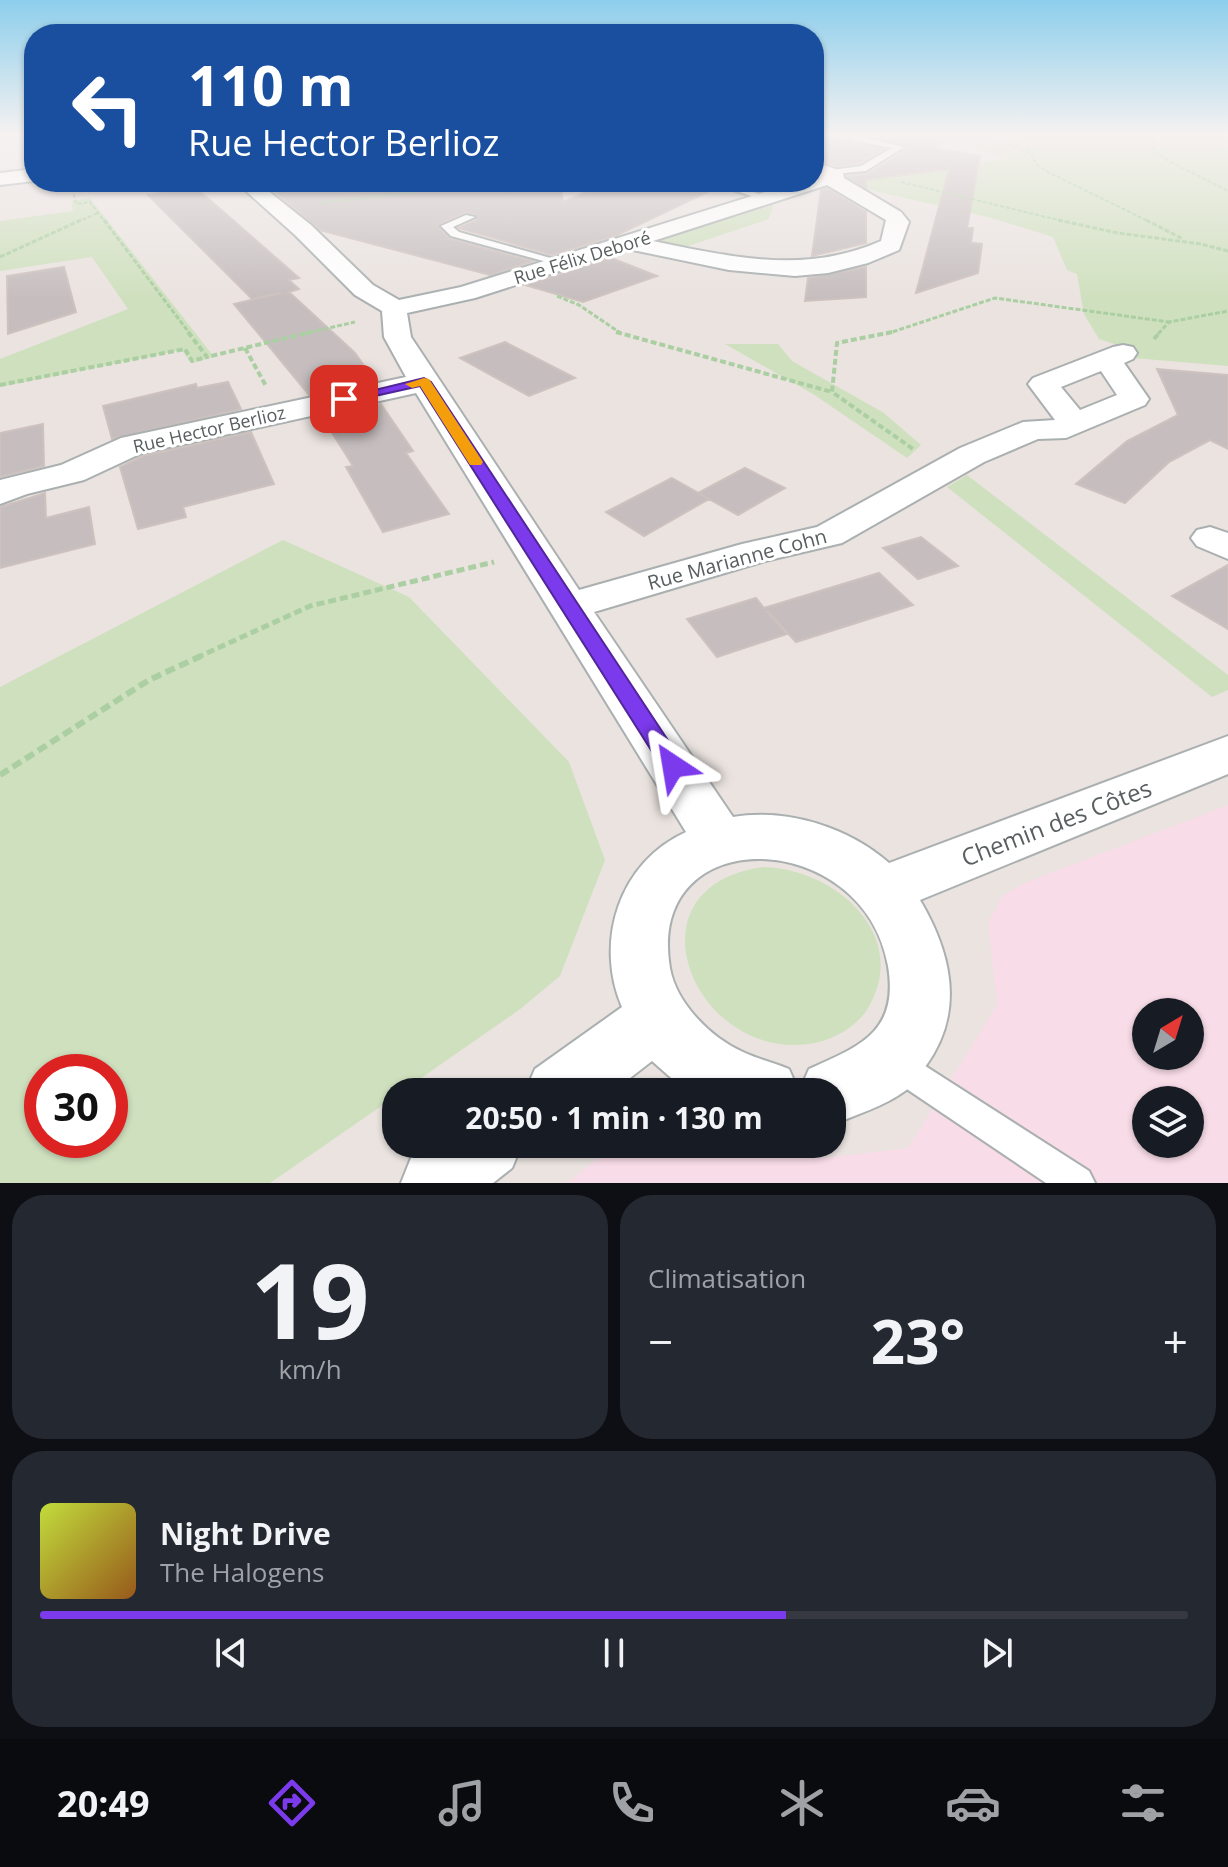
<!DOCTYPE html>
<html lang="fr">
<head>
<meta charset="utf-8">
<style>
	:root { --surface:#171b24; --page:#242831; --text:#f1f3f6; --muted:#9ea1a6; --line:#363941; --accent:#7c3aed }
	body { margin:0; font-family:"Open Sans",sans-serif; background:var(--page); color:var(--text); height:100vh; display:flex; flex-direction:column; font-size:30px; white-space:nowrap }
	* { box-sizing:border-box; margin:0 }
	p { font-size:26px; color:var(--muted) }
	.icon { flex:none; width:44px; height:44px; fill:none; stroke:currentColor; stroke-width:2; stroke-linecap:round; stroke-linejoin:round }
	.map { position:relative; height:1183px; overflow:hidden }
	.side { display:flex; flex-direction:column; gap:12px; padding:12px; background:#0d0f14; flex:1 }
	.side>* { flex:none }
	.guide { position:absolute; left:24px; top:24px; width:800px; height:168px; border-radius:32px; box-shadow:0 2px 6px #0004; background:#1a4fa0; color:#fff; overflow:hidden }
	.needle { width:52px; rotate:38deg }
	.buttons { position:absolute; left:1132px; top:998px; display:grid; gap:16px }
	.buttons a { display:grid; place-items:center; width:72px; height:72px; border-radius:50%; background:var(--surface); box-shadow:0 2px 6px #0004; font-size:40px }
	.speed { position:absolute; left:24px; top:1054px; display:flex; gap:16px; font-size:40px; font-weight:700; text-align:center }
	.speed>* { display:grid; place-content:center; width:104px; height:104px; border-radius:50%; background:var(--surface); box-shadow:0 2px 6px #0004; line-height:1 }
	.speed .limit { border:12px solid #d22; background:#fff; color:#111 }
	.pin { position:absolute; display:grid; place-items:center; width:68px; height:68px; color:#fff; margin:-34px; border-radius:16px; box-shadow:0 4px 12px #0006 }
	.me { position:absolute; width:88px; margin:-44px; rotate:327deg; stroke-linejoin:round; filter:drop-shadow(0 0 6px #0008) }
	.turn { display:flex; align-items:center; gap:28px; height:168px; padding:0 32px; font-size:36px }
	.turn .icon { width:104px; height:104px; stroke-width:2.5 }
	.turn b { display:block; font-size:56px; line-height:68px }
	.big { font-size:60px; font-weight:700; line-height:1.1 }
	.side .card { flex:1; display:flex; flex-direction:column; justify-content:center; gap:12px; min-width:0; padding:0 28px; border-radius:32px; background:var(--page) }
	.side .dial { align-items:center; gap:0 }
	.dial b { font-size:104px; line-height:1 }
	.song { display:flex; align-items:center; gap:24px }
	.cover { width:96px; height:96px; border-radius:12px; background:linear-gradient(135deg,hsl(70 70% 55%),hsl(30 70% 35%)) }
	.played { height:8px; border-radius:4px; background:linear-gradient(90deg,var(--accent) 65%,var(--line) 65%) }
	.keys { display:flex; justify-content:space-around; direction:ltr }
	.heat { display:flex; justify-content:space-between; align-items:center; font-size:44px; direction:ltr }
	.side .tiles { flex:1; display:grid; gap:12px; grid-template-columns:1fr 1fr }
	.card:last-child { grid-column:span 2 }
	.trip { position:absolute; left:382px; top:1078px; width:464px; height:80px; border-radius:32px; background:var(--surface); box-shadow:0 2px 6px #0004; font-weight:700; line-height:80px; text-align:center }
	.dock { display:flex; height:128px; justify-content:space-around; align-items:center; background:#090b0e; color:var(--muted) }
	.dock .icon { width:56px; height:56px }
	.dock .active { color:var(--accent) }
	.dock b { font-size:36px; color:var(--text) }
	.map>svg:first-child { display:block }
	.medical { fill:#f8dce7; fill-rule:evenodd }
	.green { fill:#cfe0be; fill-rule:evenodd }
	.building { fill:#c6bebe; stroke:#cec2bf; stroke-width:2 }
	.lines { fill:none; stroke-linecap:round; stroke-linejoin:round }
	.lane-casing { stroke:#aaafb0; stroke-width:4 }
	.street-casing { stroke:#aaafb0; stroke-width:4 }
	.path-far4 { stroke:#abcfa2; stroke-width:2; stroke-dasharray:4 2; stroke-linecap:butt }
	.path-far3 { stroke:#abcfa2; stroke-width:3; stroke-dasharray:5 2; stroke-linecap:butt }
	.path-far2 { stroke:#abcfa2; stroke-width:4; stroke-dasharray:6 3; stroke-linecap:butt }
	.path-far1 { stroke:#abcfa2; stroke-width:5; stroke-dasharray:8 4; stroke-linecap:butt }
	.path { stroke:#abcfa2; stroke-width:6; stroke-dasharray:10 5; stroke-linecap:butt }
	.lane { fill:#fff; fill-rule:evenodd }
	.street { fill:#fff; fill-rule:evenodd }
	.route { fill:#7c3aed; stroke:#51269a; stroke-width:2 }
	.slow { fill:#f59e0b }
	.labels { text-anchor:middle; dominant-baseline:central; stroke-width:6; stroke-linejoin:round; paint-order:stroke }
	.far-street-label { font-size:18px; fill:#595f60; stroke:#fff }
	.street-label { font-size:20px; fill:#595f60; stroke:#fff }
	.near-street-label { font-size:24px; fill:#595f60; stroke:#fff }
</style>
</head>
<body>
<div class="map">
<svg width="1228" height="1183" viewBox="0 0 1228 1183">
	<rect width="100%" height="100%" fill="#eae3e0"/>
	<path class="medical" d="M1228,805V1183H567L616,1144H725L771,1157L825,1158L908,1148L997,1005L988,923L1003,895L1027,882ZM1146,1012H1190V1056H1146ZM1146,1100H1190V1144H1146Z"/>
	<path class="green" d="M949,134H1228V366L1133,358L1123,347L1099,339L1084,314L1077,274L1067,270L1053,237L988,217L870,190L848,179L882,168L931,169L1004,159Z
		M90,198L214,357L191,363L182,350L0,387V359L128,309L92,257L0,271V221L73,211L71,201Z
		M773,205L769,219L685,247L660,240Z
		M725,344H778L792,361L884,413L921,445L907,458L813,394Z
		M967,475L1228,675V690L1212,697L947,487Z
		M283,540L409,597L569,762L605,860L560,976L519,1010L401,1092H396V1096L270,1183H0V687ZM42,1072H110V1140H42Z
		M763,867C833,868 912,934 868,1008C858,1025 838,1037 819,1042C698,1070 618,887 763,867Z"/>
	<path class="building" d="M888,134H954L932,148L980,156L967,228H973L971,243L982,244L978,273L916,293L949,169L866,180V188L847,176L868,174L906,150L905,144L880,138Z
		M825,137L848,141L884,149L860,163L837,166L823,161Z
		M289,182H560L563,202L609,182H705L716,188L617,235L552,255L459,228L476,220V214L465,212L440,223L439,228L450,239L533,261L490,275L320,230L275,192L289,188Z
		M195,187L299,278L289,280L299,289L289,292L355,353L371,376L364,378L367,382L309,395L234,304L281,293L252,299L148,195Z
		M827,188L866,212V243L812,256L821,190Z
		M611,258L657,276L583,302L525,285Z
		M64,267L76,312L8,334L7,276Z
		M866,267V297L805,301L808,278Z
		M505,342L575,378L529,396L460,358Z
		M1157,369L1228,375V449L1210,440L1169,462L1125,503L1076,484L1127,441L1178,415Z
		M228,382L241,409L112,439L103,406L196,384L197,388Z
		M381,404L413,451L406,453L449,514L383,532L346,467L353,466L322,417Z
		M43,424L44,466L0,477V433Z
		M251,432L274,484L183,507L186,517L138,529L120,467L143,456Z
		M745,468L785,488L738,515L698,493Z
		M672,478L709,499L644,536L606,512Z
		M45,493L46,518L89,507L95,544L0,568V507Z
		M921,537L958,566L918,579L883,548Z
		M1228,565V629L1172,596Z
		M879,573L913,605L796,642L767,611L787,634L717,657L687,619L756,598L764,608Z"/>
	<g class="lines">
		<g class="lane-casing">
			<path id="lane" d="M850,134H858V136L904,147L866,171L832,174V170L861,166L892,148L851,140Z
				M708,182H723L772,198L764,200Z
				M466,215L475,217L453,227L459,232L568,263L562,266L451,236L441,226Z
				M894,1046L1089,1171L1095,1183H1046L883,1073L878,1062L883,1051Z"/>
		</g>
		<g class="street-casing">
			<path id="street" d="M814,161L843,172L844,178L901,212L909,222L899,250L868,263L828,273L795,276L729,270L628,249L475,298L407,313L411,337L579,590L742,544L817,527L960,448L1023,422L1055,420L1028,384L1033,378L1113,347L1123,345L1133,347L1137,353L1133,359L1124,363L1149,399L1145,405L1066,438L1038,439L984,462L842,543L765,561L594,612L733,817C787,808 848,827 889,863L1228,736V774L920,900C952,954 965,1013 925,1067C919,1075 913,1086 905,1091C885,1106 855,1115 832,1125V1092H799L809,1069C860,1046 899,1032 888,966C864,827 645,819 670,968C676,1003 711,1038 743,1052C758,1059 774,1063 789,1069L799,1092H687L652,1061L612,1092H525L535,1069L622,1007C594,942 619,862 686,832L416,393L142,453L84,480L27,494L0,504V480L61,465L121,438L406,377L384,337L382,311L355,295L295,235L236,182H257L311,225L373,285L399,300L461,287L797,182H814V177L819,175L814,173ZM827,185L886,220L881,241C803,275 733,257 653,241ZM1101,371L1117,395L1080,410L1061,387Z
				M34,169V181L0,185V173Z
				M1210,527L1228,533V559L1197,546L1191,538L1197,530Z
				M431,1144H522L512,1168L493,1183H401L411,1158Z"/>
		</g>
		<path class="path-far4" d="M981,134L1031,153L1036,164L1048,172L1150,222
			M1153,134L1154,150L1165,159L1228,191
			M71,182L76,204L90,202L105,222
			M901,182L1067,222
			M320,203L442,189L468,182
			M77,222L98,213"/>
		<path class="path-far3" d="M104,220L190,334
			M1058,220L1118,233L1201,244L1228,251
			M1146,220L1183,239
			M0,257L81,220
			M557,296L579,305L622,334
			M303,334L355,322
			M886,334L995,298L1169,322
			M1158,334L1169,322L1228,311"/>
		<path class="path-far2" d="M188,332L207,357L311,332
			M616,332L832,392
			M892,332L837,343L832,392L913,449
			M1154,339L1160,332
			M245,348L266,386
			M0,385L185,349L192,361L207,357"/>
		<path class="path-far1" d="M196,658L310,606L494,562"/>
		<path class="path" d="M0,775L149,680L201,656"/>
		<use href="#lane" class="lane"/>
		<use href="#street" class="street"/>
	</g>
	<linearGradient id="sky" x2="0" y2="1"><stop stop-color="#8dceec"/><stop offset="0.45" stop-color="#f6f2f1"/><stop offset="1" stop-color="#f6f2f1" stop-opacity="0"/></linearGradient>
	<rect width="1228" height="299" fill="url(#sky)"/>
	<path class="route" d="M424,378L431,382L681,760L684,766L681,772L673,775L665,772L420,386L344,403L338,399Z"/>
	<path class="slow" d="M424,378L429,379L483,462L481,465H470L420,386L412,388L405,384Z"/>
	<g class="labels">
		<g class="far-street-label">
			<text transform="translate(582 257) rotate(-17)">Rue Félix Deboré</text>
			<text transform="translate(209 429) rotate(-13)">Rue Hector Berlioz</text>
		</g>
		<g class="street-label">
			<text transform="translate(737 559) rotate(-15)">Rue Marianne Cohn</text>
		</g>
		<g class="near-street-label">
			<text transform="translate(1056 822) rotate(-21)">Chemin des Côtes</text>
		</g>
	</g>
</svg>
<div class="buttons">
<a><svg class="needle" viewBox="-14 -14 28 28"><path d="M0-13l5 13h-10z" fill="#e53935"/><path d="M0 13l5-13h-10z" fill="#9ea1a6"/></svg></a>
<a><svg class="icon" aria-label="layers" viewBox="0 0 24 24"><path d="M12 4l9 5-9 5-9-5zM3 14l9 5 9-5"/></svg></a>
</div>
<div class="speed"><div class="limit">30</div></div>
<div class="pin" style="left:344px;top:399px;background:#d93025"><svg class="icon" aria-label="arrive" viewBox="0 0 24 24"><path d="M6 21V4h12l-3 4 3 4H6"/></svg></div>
<svg class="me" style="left:673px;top:766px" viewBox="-20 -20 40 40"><path d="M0-17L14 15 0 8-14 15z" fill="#7c3aed" stroke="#fff" stroke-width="4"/></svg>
<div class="trip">20:50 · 1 min · 130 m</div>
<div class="guide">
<div class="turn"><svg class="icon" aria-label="left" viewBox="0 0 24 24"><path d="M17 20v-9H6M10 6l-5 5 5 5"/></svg><div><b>110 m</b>Rue Hector Berlioz</div></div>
</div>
</div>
<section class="side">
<div class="tiles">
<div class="card dial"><b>19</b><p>km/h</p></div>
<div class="card"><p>Climatisation</p>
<div class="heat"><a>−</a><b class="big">23°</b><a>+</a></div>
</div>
<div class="card">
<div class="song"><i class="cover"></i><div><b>Night Drive</b><p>The Halogens</p></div></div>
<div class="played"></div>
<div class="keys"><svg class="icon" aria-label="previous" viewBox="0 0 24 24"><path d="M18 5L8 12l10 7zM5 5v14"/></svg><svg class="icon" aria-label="pause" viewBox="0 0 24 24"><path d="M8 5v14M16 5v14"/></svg><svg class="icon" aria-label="next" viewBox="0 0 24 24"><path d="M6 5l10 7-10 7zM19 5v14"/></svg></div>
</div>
</div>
</section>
<nav class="dock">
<b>20:49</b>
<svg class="icon active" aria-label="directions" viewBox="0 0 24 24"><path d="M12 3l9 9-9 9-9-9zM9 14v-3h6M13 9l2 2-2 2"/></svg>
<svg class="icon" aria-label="music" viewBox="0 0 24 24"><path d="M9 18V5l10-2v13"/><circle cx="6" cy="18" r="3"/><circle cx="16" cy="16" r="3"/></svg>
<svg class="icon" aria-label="phone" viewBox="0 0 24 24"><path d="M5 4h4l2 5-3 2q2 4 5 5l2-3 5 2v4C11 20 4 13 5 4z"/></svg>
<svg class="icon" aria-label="climate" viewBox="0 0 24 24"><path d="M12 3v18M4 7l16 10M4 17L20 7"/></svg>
<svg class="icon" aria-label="car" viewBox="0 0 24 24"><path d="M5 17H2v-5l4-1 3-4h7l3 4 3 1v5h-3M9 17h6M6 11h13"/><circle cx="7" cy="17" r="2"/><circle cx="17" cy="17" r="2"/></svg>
<svg class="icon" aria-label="filters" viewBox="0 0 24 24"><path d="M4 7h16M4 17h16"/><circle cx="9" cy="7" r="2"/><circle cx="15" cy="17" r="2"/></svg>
</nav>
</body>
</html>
